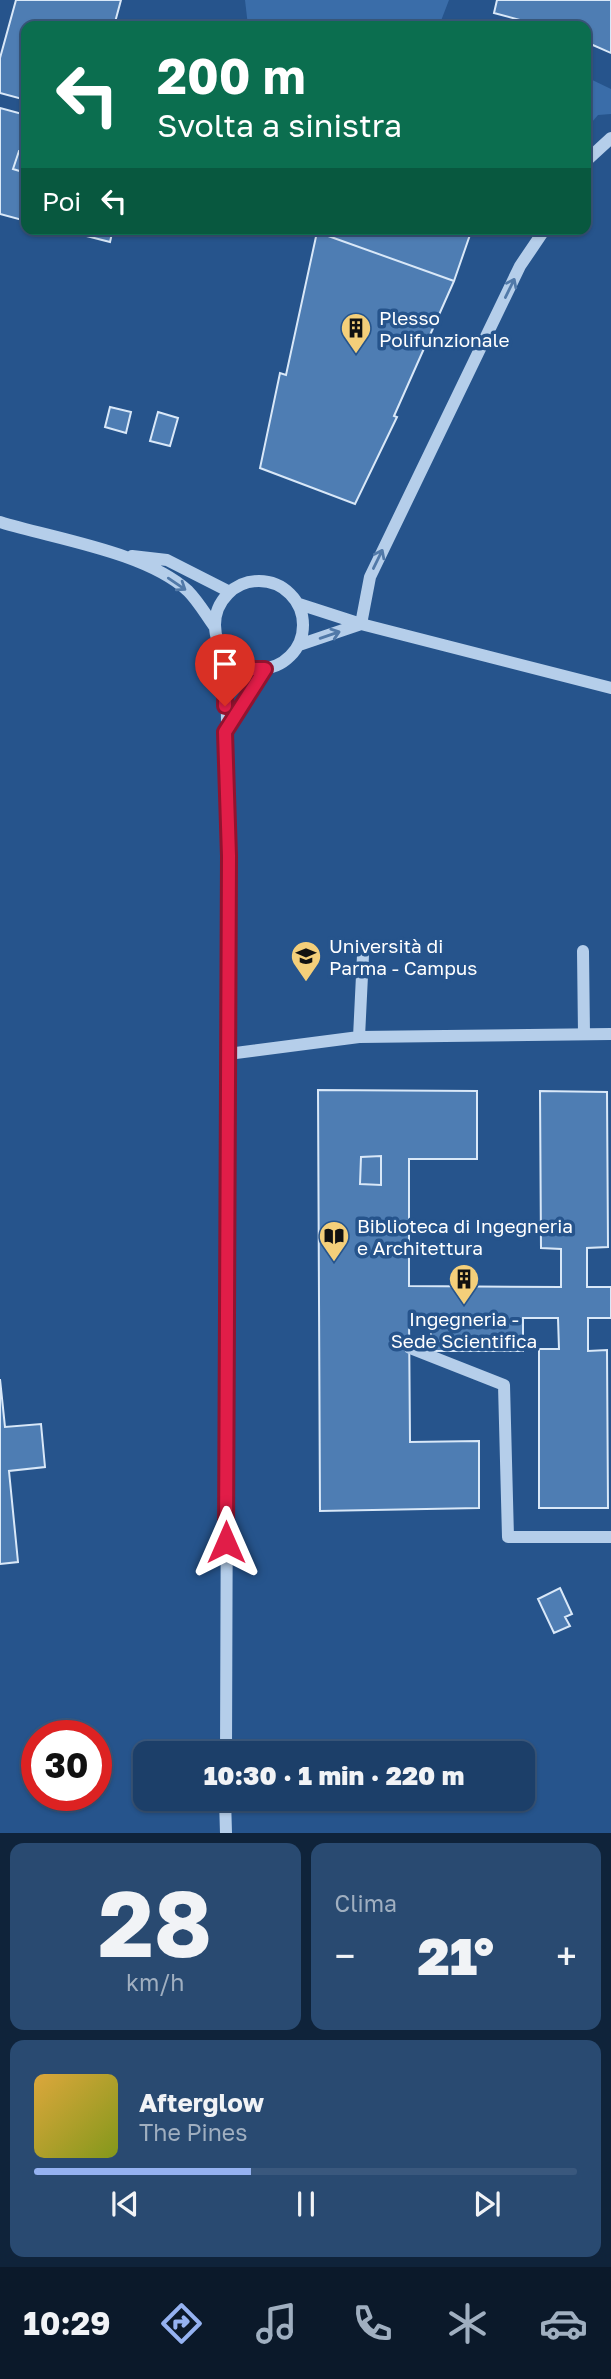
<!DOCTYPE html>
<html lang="it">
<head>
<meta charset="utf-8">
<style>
	:root { --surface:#1c3f69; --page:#294a71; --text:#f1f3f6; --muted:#a0afc0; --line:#3a587d; --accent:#95b2f1 }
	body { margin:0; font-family:"Golos Text",sans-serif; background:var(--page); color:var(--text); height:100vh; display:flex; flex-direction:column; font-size:26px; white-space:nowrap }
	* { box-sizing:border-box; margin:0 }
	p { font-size:23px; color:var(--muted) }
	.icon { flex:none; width:38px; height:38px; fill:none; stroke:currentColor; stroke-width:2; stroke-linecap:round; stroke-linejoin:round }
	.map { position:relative; height:1833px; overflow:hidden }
	.side { display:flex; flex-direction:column; gap:10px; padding:10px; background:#0f233a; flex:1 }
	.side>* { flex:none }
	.top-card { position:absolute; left:21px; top:21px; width:570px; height:214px; border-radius:14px; box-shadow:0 2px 5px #0004,0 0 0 2px var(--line); background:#0b6e4f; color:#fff; overflow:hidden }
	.speed { position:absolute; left:21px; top:1720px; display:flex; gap:14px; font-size:35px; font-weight:700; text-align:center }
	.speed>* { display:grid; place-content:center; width:91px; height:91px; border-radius:50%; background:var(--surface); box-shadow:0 2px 5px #0004,0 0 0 2px var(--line); line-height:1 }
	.speed .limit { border:10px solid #d22; background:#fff; color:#111 }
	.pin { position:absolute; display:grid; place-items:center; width:60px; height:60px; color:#fff; margin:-72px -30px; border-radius:50% 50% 50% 0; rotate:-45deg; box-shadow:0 0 7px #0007 }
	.pin .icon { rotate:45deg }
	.me { position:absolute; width:77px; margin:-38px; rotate:0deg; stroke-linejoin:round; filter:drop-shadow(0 0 5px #0008) }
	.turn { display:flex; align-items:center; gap:24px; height:147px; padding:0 21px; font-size:32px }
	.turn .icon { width:91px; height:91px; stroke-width:2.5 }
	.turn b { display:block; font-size:49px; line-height:60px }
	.then { display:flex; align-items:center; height:66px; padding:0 21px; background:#0003; gap:14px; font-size:26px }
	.big { font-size:52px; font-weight:800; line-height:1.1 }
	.side .card { flex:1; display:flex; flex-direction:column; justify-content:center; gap:10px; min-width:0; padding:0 24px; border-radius:14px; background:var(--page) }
	.side .dial { align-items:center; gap:0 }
	.dial b { font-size:91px; line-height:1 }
	.song { display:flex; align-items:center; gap:21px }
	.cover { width:84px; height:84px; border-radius:10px; background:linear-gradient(135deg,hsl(40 70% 55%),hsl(70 70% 35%)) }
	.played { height:7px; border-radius:4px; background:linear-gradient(90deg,var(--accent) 40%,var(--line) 40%) }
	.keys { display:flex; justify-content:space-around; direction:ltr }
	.heat { display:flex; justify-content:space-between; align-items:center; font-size:38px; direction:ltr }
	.side .tiles { flex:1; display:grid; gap:10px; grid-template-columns:1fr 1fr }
	.card:last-child { grid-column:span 2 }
	.trip { position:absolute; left:133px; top:1741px; width:402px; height:70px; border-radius:14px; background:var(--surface); box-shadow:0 2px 5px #0004,0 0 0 2px var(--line); font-weight:800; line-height:70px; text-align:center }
	.tabs { display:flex; height:112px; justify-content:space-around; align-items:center; background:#0b192a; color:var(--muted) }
	.tabs .icon { width:49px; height:49px }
	.tabs .active { color:var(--accent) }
	.tabs b { font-size:32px; color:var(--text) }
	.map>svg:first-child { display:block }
	.green { fill:#3a6da9 }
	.building { fill:#4e7db3; stroke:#d9e8f8; stroke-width:2 }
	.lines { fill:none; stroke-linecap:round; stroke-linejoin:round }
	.minor { stroke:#b5ceea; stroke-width:12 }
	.oneway { stroke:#5179a8 }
	.route-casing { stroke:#92132f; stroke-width:18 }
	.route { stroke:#e11d48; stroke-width:12 }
	.labels { text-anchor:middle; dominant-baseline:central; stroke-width:7; stroke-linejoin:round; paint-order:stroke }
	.poi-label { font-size:19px; fill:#fff; stroke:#26548c; text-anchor:start }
</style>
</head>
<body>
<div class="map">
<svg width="611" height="1833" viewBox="0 0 611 1833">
	<rect width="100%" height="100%" fill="#26548c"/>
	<path class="green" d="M245,0H449L439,26H248Z
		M586,77L611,89V114L598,115L586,129Z"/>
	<path class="building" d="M16,0H121L114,26H26V100L0,93V58Z
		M497,0H611V53L586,42V26H542L494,13Z
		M0,108L26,115V221L0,214Z
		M19,151L26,152V173L13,169Z
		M59,229H113L110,242Z
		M318,229H472L454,281L317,232Z
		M317,232L454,281L394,416L397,417L355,504L260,468L280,373L286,375Z
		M110,407L131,412L126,433L105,427Z
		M158,412L178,418L170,446L150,441Z
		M318,1090L477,1091V1159H409V1286L561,1287V1249L541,1248L540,1091L607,1092L608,1247L587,1248V1287H611V1318H588V1351L607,1350L608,1508H539V1349H559L558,1318H523V1351H431V1316H409L410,1442L479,1441V1508L320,1511Z
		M381,1156V1185L360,1184L361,1157Z
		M0,1379L5,1427L41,1424L45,1467L9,1471L18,1562L0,1564Z
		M560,1588L572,1614L565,1617L570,1626L554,1633L538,1599Z"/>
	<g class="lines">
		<path class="minor" d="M586,161L611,138
			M0,522C55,539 146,552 188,591C198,601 206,615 214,626
			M132,556L167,560L230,592
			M215 625a44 44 0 1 1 88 0a44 44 0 1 1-88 0Z
			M299,604L361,624L611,688
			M361,624L370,577L520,266L545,229
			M299,645L361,624
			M225,732L265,669
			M583,951L584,1034
			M359,1037L363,955
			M228,1054L359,1037L611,1034
			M410,1348L504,1385L508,1537H611
			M226,1754L229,856L226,655
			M225,1799L226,1833"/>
	</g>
	<defs><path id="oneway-shaft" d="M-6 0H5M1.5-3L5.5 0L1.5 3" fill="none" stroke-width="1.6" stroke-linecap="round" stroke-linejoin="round" transform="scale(1.75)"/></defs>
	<g class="oneway">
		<use href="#oneway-shaft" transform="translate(510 288) rotate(-64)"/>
		<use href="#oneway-shaft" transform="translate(378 559) rotate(-64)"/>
		<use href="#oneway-shaft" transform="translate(177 584) rotate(34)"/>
		<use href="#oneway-shaft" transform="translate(330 635) rotate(-19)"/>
	</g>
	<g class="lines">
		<g class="route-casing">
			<path id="route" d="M225,706L226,655L251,669H265L225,732L229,856L226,1542"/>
		</g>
		<use href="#route" class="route"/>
	</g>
	<defs>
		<g id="building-pin" transform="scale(1.575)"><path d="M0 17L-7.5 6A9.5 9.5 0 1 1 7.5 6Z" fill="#f4cf7a" stroke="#26548c"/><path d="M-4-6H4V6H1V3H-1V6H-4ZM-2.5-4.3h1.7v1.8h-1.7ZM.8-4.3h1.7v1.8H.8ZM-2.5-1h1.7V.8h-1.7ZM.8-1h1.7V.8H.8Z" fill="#111"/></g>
		<g id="university-pin" transform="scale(1.575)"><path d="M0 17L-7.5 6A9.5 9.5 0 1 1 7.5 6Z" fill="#f4cf7a" stroke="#26548c"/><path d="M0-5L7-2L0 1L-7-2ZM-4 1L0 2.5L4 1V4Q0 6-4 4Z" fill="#111"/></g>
		<g id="library-pin" transform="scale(1.575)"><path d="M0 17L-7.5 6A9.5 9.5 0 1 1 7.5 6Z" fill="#f4cf7a" stroke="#26548c"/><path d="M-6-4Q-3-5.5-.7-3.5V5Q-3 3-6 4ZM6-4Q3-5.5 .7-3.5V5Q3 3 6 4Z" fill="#111"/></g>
	</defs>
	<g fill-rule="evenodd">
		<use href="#building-pin" x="356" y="328"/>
		<use href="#university-pin" x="306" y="956"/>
		<use href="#library-pin" x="334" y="1236"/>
		<use href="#building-pin" x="464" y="1279"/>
	</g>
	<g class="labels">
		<g class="poi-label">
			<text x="379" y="317">Plesso<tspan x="379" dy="22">Polifunzionale</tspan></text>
			<text x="329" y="945">Università di<tspan x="329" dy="22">Parma - Campus</tspan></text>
			<text x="357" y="1225">Biblioteca di Ingegneria<tspan x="357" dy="22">e Architettura</tspan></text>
			<text x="464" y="1318" text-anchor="middle">Ingegneria -<tspan x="464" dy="22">Sede Scientifica</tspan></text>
		</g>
	</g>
</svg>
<div class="speed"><div class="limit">30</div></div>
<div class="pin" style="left:225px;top:706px;background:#d93025"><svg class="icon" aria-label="arrive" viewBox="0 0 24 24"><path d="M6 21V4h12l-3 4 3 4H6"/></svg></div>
<svg class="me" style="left:226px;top:1542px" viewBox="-20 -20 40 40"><path d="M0-17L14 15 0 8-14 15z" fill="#e11d48" stroke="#fff" stroke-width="4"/></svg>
<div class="trip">10:30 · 1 min · 220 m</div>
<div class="top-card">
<div class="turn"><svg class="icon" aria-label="left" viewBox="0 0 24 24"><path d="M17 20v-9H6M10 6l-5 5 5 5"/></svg><div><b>200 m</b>Svolta a sinistra</div></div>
<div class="then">Poi<svg class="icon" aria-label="left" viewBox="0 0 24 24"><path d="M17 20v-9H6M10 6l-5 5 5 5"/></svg></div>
</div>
</div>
<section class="side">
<div class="tiles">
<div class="card dial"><b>28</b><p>km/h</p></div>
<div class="card"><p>Clima</p>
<div class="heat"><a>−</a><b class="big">21°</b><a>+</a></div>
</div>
<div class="card">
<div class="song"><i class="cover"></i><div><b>Afterglow</b><p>The Pines</p></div></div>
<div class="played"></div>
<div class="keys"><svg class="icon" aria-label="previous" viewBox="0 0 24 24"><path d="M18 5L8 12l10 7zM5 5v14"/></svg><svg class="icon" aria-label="pause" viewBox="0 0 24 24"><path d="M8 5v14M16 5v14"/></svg><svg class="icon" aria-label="next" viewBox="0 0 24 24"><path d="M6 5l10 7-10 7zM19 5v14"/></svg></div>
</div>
</div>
</section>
<nav class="tabs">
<b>10:29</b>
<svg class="icon active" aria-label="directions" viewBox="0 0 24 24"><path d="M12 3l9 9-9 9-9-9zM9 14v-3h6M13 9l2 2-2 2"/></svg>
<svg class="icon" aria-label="music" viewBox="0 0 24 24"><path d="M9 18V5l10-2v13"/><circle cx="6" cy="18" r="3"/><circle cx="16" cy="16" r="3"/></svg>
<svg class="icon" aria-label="phone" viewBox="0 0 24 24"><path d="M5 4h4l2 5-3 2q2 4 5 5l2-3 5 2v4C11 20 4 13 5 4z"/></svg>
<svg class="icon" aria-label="climate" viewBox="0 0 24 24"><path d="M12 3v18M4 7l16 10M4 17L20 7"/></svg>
<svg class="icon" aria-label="car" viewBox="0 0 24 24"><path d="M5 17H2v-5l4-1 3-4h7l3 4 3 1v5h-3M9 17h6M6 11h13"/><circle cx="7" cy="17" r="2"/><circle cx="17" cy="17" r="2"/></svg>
</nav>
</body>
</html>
